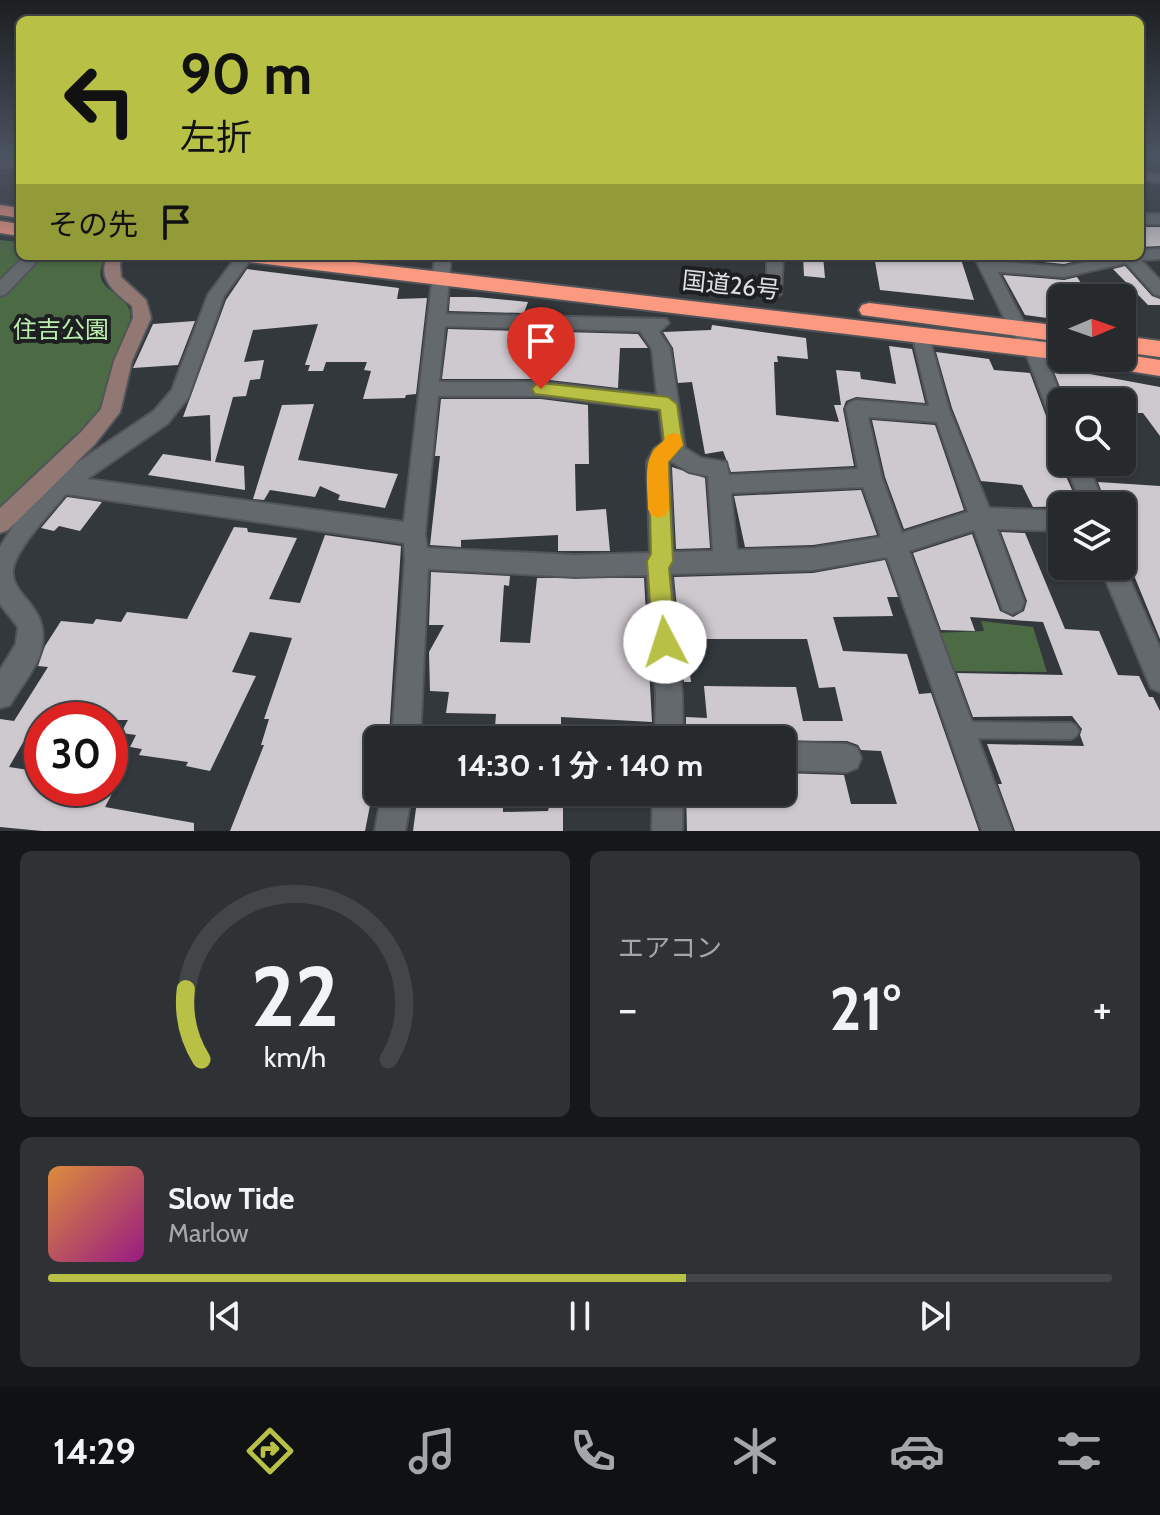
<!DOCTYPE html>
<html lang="ja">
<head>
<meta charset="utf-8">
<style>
	:root { --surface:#262a2d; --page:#2e3235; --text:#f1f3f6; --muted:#a4a7aa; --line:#424649; --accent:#b8c146 }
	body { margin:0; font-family:Cabin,"Noto Sans JP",sans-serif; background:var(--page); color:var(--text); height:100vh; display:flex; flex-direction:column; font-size:30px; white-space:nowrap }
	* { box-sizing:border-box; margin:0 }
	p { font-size:26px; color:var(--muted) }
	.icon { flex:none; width:44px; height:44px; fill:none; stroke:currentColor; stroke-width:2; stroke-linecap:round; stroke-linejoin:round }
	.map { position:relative; height:831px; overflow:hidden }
	.details { display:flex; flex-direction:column; gap:20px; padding:20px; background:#151719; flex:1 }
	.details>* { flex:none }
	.hud { position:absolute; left:16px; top:16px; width:1128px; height:244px; border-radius:12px; box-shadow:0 2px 6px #0004,0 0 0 2px var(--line); background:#b8c146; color:#111; overflow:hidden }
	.needle { width:52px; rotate:88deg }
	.controls { position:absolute; left:1048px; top:284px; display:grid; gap:16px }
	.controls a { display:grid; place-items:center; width:88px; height:88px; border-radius:12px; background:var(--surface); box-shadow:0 2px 6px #0004,0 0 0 2px var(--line); font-size:40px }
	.speed { position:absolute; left:24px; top:702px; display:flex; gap:16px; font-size:40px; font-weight:700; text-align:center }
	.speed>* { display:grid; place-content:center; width:104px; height:104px; border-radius:50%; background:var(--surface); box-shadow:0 2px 6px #0004,0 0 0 2px var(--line); line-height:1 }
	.speed .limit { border:12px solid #d22; background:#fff; color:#111 }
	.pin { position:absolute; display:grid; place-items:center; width:68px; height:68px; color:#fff; margin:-82px -34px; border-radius:50% 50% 50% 0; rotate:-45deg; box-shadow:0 0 8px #0007 }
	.pin .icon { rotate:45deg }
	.me { position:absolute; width:88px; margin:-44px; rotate:355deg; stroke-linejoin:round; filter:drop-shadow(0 0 6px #0008) }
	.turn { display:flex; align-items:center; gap:28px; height:168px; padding:0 32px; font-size:36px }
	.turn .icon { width:104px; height:104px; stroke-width:2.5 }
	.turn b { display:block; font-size:56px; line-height:68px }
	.then { display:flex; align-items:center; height:76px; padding:0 32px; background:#0003; gap:16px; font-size:30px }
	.big { font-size:60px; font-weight:700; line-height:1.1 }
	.details .card { flex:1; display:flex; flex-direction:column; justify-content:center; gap:12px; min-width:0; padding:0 28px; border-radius:12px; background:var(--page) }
	.details .dial { align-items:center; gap:0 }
	.dial svg { height:208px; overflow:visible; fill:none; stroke:var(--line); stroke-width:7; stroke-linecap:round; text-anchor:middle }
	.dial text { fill:var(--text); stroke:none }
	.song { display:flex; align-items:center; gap:24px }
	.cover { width:96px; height:96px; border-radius:12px; background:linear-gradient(135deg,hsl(30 70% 55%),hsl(310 70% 35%)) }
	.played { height:8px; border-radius:4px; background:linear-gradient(90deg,var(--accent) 60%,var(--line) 60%) }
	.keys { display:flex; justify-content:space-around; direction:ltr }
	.heat { display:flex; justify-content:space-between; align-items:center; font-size:44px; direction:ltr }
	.details .tiles { flex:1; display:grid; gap:20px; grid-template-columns:1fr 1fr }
	.card:last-child { grid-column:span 2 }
	.trip { position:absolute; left:364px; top:726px; width:432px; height:80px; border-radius:12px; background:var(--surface); box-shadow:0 2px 6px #0004,0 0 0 2px var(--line); font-weight:700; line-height:80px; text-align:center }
	.dock { display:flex; height:128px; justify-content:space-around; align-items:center; background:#0f1112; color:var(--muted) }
	.dock .icon { width:56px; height:56px }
	.dock .active { color:var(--accent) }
	.dock b { font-size:36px; color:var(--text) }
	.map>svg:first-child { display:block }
	.green { fill:#4c6b44 }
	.building { fill:#cec9ce }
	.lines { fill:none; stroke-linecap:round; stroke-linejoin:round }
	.lane-casing { stroke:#515559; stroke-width:4 }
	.street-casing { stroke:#515559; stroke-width:4 }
	.secondary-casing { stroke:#515559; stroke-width:4 }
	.highway-casing { stroke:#515559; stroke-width:4 }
	.lane { fill:#64696d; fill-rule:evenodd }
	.street { fill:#64696d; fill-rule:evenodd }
	.secondary { fill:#927873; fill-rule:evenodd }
	.highway { fill:#fc9a81; fill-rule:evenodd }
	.route { fill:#b8c146; stroke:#787d2e; stroke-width:2 }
	.slow { fill:#f59e0b }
	.labels { text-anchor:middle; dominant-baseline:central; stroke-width:8; stroke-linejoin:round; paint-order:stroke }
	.street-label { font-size:24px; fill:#dde0e3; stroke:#1d1f21 }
	.park-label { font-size:24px; fill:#bbefae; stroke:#1d1f21 }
</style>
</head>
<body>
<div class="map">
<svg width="1160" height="831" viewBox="0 0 1160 831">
	<rect width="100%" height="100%" fill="#33383c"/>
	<path class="green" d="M0,240L20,242V256H106C87,291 122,288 130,311C133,323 122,341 118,352C110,371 109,394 101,412C86,443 27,487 0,512Z
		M981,621L1033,627L1047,672L949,671L934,633L984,631Z"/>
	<path class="building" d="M1140,227H1160V246L1140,247Z
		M803,256H823L825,278L804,276Z
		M874,256H960L974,300L880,290Z
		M1020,256H1098L1064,264L1022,260Z
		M1125,266L1152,296L1160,299V305H1148L1113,269Z
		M247,269L399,288L397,299L427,298L416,394L406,395L405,398L363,399L371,371L364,370L367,362H326L323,371H308L310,365H305L318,324L253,330L244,362L264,360L260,379L250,380L246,396L233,397L215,462L244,466L245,490L148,475L163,454L211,461L210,415L183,417L226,300Z
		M1003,275L1064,280L1077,277L1091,298H1062V320L1025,315Z
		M450,297H476L528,302L524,313L449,311Z
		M195,321L178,365L133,368L153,324Z
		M712,325L806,338L808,359L777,356L778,362H774L776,415L839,422L834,405H841L836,370L860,372L861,379L896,384L889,346L912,349L925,403L856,397L846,401L843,409L854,466L731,472L723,451L705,454L692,382L678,383L673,348L663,332L711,330Z
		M448,329L638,334L648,348H620L618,388L541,379H442Z
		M936,352L989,359L994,370L1030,373L1052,432L1060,436L1048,435L1079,506L1033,507L1022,485L981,481L952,408Z
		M1052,367L1160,387V436L1143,413H1122V402H1066Z
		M441,399H541L588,405L589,464H575L576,511L606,509L610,551H558V535L461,540V547L430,545L440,456H435Z
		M314,404L298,460L398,474L385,508L338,500L340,495L320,486L315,497L270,490L264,500L253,499L282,405Z
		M872,420L935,425L964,510L904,529L885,477Z
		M672,467L705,478L710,548L676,549Z
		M1098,482L1160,486V639L1122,546V506H1107Z
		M861,490L877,535L813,545L745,547L734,496Z
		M67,497L102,502L80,531L59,526L54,531L41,528Z
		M234,527L247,528L248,532L297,538L269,599L300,603L325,535L401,546L389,735V740H378V785H374L365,831H230L264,745H261L269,719H264L292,638L250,632L232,672L256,676L210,771L186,766L188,762L139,755L142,749L130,747L136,735L121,733L128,720H42V742L25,739L9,767L42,772V788H115L105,807L194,823V831H42L0,827V719L14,721L48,667L38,666L45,646L61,621L93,624L96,619L121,622L127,612L187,619Z
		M1001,532L1025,533L1065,629L1099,631L1118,675L1139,676L1149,697H1153L1160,711V831H1015L998,784H1002L987,744L1084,746L1080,735L1082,729L1072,716L973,717L957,673L1063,675L1043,622L970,617L975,631L941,630L913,553L972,534L1000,611L1013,617L1024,611L1027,601Z
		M885,560L898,597H887L893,616L833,617L843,651L907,654L919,694L931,693L979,831H687L686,792H782V773L844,775L851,804H897L881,751L861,750L858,745L847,741L686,740V717L707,718L704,686L796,687L803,721H843L835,687L819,688L807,639H686L691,682H684L674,577L813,573Z
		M431,572L510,576L509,586L504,585L500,642L530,643L537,578H644L652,722L561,717V740H494L496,714L446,713L449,692L430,691L429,652L444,625H429Z
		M417,801L503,802V812L548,811L550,803L563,804V831H413Z"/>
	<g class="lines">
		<g class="lane-casing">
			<path id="lane" d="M964,722L1071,723L1076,726L1079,731L1076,736L1071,739L964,738L959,735L956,730L959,725Z"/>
		</g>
		<g class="street-casing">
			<path id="street" d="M1152,155H1160V161L1155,160Z
				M0,159H20V167H0Z
				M1140,171L1160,175V183L1140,179Z
				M1140,214H1160V224H1140Z
				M1160,249V259L1141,260L1160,280V296L1154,294L1126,263L1064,277L998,272L1025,325L1042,348L1063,402L1062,433L1055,431L1025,350L1009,328L974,256H990L993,261L1064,267L1113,256H1140V250Z
				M25,256H42L6,294L0,296V280Z
				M237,256H253L224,296L188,398L168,423L87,479L404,522L435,256H451L446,314L666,319L669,323L659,332L670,348L685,448L701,458L726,462L729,475L858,469L846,408L849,403L856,400L929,406L912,334L915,330H927L949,409L989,508L1062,511V531L997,529L1024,602L1021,610L1012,614L1003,610L974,530L909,551L1012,831H982L887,557L813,570L671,574L682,695L683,740H655L656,695L647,575L575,577L428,569L420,740H392L405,558L404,543L66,494C51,512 17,547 13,569C9,596 49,604 42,646C39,666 20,687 10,705L0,708V670L16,644L18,627L0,604V547L17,520L47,486L49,478L59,475L154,411L172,390L208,295ZM445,326L640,331L652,349L657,395L541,382H439ZM438,396H541L659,410L663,442L654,449L647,462L650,553L575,555L427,548L425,534ZM868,417L937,422L968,512L902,533L882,478ZM669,460L689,472L708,476L713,551L673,552ZM863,487L881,537L813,548L737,550L731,493Z
				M767,256H783L781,294L775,296L767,290Z
				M1065,462H1087L1104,506H1082Z
				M1122,562L1160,648V692L1151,688L1100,566H1122Z
				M782,742L847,744L857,748L861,758L857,768L847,772L782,770Z
				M382,792H412L405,831H375Z
				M653,792H683L682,831H652Z"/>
		</g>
		<g class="secondary-casing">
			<path id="secondary" d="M108,256H124L120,264L121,277L146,300L151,318L132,361L120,412L95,444L8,530L0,533V508L81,432L101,409L114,361L133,318L132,306C115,293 96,278 108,256Z"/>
		</g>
		<g class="highway-casing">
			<path id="highway" d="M0,205L20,208V218L0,215Z
				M0,221L20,224V236L0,233Z
				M240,256H303L1062,344V358H1068L1062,360L250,262Z
				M869,303L1062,326V342L862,315L859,310L862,305Z
				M1122,336L1160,341V357L1122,352Z
				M1122,354L1160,360V376L1097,366L1089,364L1086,358H1122Z"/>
		</g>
		<use href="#lane" class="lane"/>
		<use href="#street" class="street"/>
		<use href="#secondary" class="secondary"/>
		<use href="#highway" class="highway"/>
	</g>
	<linearGradient id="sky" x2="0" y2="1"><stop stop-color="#1c1f21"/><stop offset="0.57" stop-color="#4a5361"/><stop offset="1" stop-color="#4a5361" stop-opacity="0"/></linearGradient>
	<rect width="1160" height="272" fill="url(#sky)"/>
	<path class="route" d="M541,383L668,397L677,404L683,445L668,462L673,561L669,568L676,642L673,650L665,653L656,650L653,642L647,561L651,554L649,462L654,449L664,442L660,410L535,394L532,389L535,385Z"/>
	<path class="slow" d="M673,433L680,435L683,445L668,462L669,509L666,515L658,518L651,515L648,509C648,492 643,464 654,450C659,444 663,443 667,435Z"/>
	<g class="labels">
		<g class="street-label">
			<text transform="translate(731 285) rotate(6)">国道26号</text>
		</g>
		<g class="park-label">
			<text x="61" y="329">住吉公園</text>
		</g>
	</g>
</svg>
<div class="controls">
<a><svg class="needle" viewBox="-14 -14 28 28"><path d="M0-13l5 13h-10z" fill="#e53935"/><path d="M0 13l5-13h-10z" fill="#a4a7aa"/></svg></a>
<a><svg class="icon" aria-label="search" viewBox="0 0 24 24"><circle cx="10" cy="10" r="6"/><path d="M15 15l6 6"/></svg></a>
<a><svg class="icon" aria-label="layers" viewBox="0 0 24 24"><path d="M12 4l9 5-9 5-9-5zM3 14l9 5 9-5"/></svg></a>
</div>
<div class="speed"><div class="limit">30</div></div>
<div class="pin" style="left:541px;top:389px;background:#d93025"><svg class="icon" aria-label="arrive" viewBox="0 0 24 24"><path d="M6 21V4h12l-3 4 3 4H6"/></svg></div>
<svg class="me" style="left:665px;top:642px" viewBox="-20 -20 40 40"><circle r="19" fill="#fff"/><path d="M0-13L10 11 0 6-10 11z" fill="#b8c146"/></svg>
<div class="trip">14:30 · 1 分 · 140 m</div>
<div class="hud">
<div class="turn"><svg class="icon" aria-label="left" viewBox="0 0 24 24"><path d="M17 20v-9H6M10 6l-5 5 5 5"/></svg><div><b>90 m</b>左折</div></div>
<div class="then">その先<svg class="icon" aria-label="arrive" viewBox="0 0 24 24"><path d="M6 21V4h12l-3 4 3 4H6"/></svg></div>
</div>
</div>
<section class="details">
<div class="tiles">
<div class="card dial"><svg viewBox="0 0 100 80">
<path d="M14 69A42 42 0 1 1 86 69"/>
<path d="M14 69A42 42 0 0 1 8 42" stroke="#b8c146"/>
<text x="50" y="56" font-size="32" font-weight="700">22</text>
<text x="50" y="72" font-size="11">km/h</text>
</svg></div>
<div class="card"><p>エアコン</p>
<div class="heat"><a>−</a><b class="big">21°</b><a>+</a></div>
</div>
<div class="card">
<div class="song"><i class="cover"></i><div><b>Slow Tide</b><p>Marlow</p></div></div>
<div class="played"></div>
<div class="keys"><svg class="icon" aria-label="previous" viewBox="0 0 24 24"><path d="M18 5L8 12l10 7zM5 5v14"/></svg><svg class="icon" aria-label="pause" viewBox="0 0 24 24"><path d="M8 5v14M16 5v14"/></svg><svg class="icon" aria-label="next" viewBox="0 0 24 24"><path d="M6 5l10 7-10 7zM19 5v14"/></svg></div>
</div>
</div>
</section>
<nav class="dock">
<b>14:29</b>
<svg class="icon active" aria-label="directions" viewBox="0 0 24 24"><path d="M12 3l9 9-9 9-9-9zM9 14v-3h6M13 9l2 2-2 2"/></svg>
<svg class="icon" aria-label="music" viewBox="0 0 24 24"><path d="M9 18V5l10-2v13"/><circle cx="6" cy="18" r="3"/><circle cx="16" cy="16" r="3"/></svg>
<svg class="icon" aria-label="phone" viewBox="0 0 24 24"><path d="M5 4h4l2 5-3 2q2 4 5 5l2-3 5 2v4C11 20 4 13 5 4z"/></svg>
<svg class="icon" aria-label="climate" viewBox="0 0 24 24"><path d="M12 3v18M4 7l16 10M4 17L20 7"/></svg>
<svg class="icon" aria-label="car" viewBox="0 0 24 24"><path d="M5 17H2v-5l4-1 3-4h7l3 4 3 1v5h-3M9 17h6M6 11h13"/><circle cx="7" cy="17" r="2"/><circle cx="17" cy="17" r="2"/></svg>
<svg class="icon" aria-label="filters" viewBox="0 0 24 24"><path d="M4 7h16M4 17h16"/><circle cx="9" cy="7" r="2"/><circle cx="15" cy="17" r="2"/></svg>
</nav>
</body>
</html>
